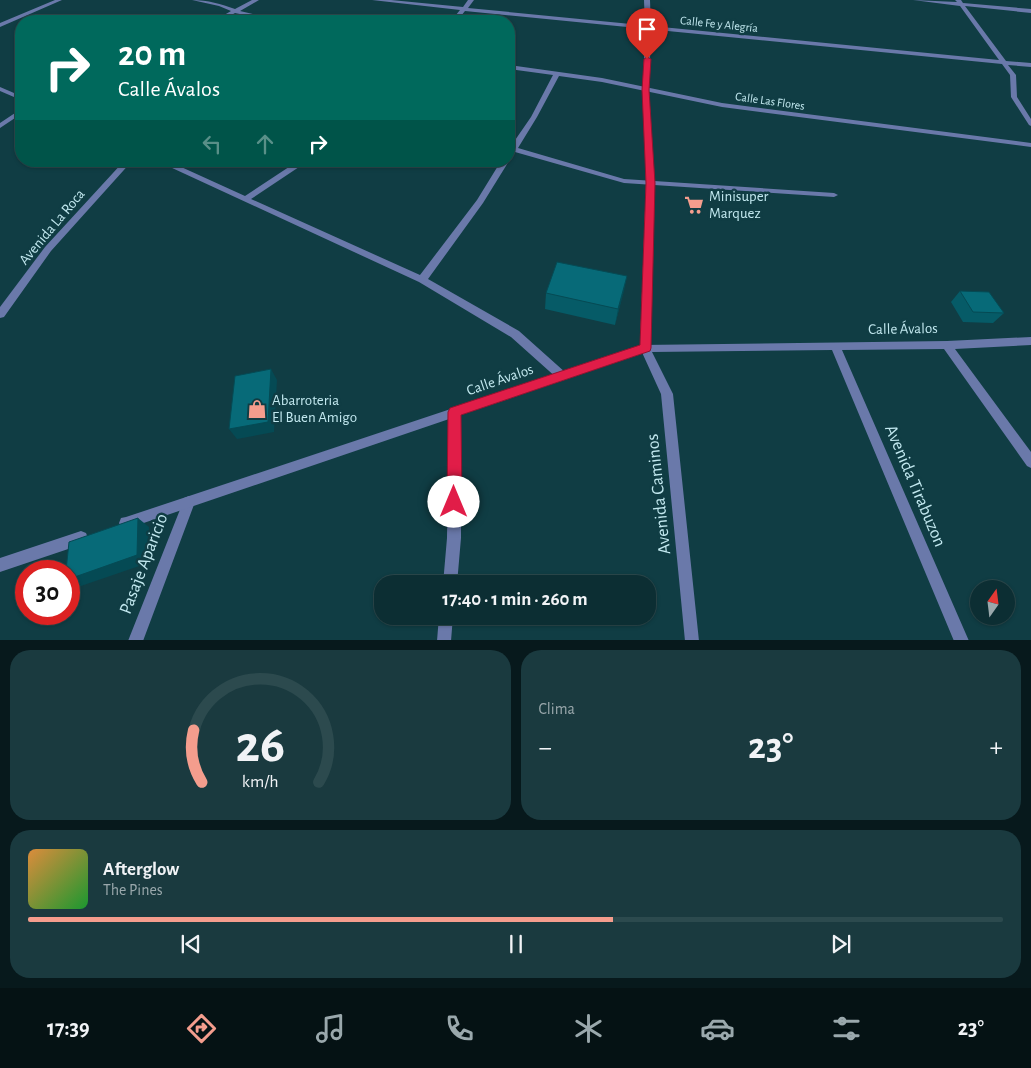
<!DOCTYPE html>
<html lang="es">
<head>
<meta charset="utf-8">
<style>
	:root { --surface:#0c2e33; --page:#1a3a3f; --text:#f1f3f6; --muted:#9aa8ac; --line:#2c4a4e; --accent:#f49d8d }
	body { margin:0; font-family:"Alegreya Sans",sans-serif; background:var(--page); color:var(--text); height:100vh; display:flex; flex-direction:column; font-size:19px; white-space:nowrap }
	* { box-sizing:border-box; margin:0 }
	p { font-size:16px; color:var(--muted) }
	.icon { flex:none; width:28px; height:28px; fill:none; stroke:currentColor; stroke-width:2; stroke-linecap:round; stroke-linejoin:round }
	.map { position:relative; height:640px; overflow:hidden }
	.sheet { display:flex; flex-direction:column; gap:10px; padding:10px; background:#07191c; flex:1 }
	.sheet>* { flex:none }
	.guide { position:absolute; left:15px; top:15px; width:500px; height:152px; border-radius:20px; box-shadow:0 1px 4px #0004,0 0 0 1px var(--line); background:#00695c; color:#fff; overflow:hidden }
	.needle { width:32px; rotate:14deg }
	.buttons { position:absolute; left:970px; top:580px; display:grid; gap:10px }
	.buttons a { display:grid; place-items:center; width:45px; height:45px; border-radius:50%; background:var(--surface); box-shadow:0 1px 4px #0004,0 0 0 1px var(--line); font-size:25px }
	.speed { position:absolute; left:15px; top:560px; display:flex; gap:10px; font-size:25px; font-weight:700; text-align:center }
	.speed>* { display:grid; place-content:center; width:65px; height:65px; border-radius:50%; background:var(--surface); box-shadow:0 1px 4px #0004,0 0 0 1px var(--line); line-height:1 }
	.speed .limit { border:8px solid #d22; background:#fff; color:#111 }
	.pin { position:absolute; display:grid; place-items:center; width:42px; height:42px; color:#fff; margin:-51px -21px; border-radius:50% 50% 50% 0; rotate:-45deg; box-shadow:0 0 5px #0007 }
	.pin .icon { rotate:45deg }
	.me { position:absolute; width:55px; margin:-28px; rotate:0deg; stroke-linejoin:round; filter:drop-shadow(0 0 4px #0008) }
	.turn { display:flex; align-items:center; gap:18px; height:105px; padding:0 20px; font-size:22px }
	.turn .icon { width:65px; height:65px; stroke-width:2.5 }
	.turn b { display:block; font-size:35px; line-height:42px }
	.lanes { display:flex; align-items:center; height:48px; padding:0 20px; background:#0003; justify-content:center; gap:25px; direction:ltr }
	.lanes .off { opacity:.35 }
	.big { font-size:38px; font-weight:700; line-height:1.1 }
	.sheet .card { flex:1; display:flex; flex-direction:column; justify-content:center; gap:8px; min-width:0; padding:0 18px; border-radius:20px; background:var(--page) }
	.sheet .dial { align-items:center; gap:0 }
	.dial svg { height:130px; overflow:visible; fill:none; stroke:var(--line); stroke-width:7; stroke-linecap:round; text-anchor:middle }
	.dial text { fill:var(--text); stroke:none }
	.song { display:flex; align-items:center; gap:15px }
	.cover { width:60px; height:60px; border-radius:8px; background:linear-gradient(135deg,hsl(30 70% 55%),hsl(130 70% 35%)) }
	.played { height:5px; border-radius:2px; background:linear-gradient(90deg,var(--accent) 60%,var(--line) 60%) }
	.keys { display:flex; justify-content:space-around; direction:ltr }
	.heat { display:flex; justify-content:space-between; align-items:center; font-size:28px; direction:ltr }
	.sheet .tiles { flex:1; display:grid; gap:10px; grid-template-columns:1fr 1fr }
	.card:last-child { grid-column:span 2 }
	.trip { position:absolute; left:374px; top:575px; width:282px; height:50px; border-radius:20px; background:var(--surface); box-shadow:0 1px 4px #0004,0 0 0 1px var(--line); font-weight:700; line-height:50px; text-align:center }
	.menu { display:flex; height:80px; justify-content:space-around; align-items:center; background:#051214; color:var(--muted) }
	.menu .icon { width:35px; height:35px }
	.menu .active { color:var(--accent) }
	.menu b { font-size:22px; color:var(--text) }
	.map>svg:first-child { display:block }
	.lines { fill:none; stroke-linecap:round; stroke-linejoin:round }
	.minor { fill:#6a79aa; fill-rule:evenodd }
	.tertiary { fill:#6a79aa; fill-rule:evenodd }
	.wall { fill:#065b67 }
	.shaded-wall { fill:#054a54 }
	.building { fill:#076a78; stroke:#054a54 }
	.route { fill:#e11d48; stroke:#92132f }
	.labels { text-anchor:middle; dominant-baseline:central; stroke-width:5; stroke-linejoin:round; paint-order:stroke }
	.far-street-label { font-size:12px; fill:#c2e8ef; stroke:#103d44 }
	.poi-label { font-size:15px; fill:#c2e8ef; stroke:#103d44; text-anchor:start }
	.street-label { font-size:15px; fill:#c2e8ef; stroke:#103d44 }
	.near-street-label { font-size:18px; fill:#c2e8ef; stroke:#103d44 }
</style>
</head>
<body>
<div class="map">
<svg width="1031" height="641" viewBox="0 0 1031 641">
	<rect width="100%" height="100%" fill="#103d44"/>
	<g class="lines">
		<path class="minor" d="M55,0H62L0,27V23Z
			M192,0C208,0 221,4 235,9L252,0H259L240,11L283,21H273L235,13L221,21H214L231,11L219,6Z
			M372,0H391L463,7L468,0H474L468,8L999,60L960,6L913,0L957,2L955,0H961L963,3L1031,9V13L965,6L1006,61L1031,63V67L1008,65L1016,75L1017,97L1031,119V126L1029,125L1011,97L1010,75L1002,64L465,11L457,21H451L460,10Z
			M509,65L602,78L722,103L1031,143V147L722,107L602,82L559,76L537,117L518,148L624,179L834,193L838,195L834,197L624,183L515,152L513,156H509V146H511L531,117L553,75L509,69Z
			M0,87L21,96V100L0,91Z
			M21,109V114L0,128V123Z
			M124,161H132L51,251L4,317L0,318V307L45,247Z
			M157,161H168L245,196L298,161H308L251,199L420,275L477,200L501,161H509L483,203L428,279L519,331L566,373L567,376L566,379L562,380L558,379L511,337L419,282Z
			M1031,337V345L955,349L1031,452V468L1027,466L944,349L842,350L969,641H954L832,350L652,352L673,394L699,641H685L661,394L640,348L641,345L947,341Z
			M455,407L459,409L461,412V538L457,584H443L447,538L449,412L451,409Z
			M189,496L194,498L195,502L143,641H128L183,502L184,498Z
			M439,616H453L451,641H437Z"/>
		<path class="tertiary" d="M644,0H650L651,28L649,90L654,183L650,348L649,351L126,529L121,528L119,523L121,518L126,517L640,346L646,183L643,90L645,28Z
			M81,531L86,533L88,538L86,543L0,572V558Z"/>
	</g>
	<path class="wall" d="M627,276L615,325L545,309L546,293Z
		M960,291L1004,313L993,323L963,322L951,302Z"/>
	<path class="shaded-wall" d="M627,276L624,291L615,325L618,309Z
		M271,369L277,380L274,432L237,439L229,429Z
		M138,518L149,527L148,563L78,587L69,583V579Z"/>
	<path class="building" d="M557,262L627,276L618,309L546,293Z
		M960,291L989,292L1004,313L973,312Z
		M271,369L268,422L229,429L235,376Z
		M138,518L137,555L69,579V571H66L69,542Z"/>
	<path class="route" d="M647,57L651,59L649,90L655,183L651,348L650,351L461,415L462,502L460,507L454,509L449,507L447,502L448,412L450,408L640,345L646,183L642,90L644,59Z"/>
	<defs>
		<g id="supermarket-bare" transform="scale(1.5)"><path d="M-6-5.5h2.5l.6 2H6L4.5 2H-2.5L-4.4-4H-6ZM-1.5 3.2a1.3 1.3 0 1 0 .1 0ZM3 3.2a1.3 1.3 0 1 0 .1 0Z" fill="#f49d8d" stroke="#103d44" stroke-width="2.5" paint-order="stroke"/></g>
		<g id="shop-bare" transform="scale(1.5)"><path d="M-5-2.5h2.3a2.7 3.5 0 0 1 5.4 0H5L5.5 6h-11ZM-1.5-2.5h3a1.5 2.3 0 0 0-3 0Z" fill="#f49d8d" stroke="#103d44" stroke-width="2.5" paint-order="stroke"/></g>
	</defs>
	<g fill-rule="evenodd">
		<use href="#supermarket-bare" x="694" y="205"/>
		<use href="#shop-bare" x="257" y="409"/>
	</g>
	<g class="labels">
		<g class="far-street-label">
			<text transform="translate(719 24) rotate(6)">Calle Fe y Alegría</text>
			<text transform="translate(770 101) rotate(8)">Calle Las Flores</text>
		</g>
		<g class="poi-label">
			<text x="709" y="196">Minisuper<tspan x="709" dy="17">Marquez</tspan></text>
			<text x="272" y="400">Abarroteria<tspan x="272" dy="17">El Buen Amigo</tspan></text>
		</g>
		<g class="street-label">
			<text transform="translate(52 227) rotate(-50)">Avenida La Roca</text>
			<text transform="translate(903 329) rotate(-1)">Calle Ávalos</text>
			<text transform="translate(500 380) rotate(-19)">Calle Ávalos</text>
		</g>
		<g class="near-street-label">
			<text transform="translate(915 486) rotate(67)">Avenida Tirabuzon</text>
			<text transform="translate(659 494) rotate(-96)">Avenida Caminos</text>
			<text transform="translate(144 564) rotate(-69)">Pasaje Aparicio</text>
		</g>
	</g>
</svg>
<div class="buttons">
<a><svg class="needle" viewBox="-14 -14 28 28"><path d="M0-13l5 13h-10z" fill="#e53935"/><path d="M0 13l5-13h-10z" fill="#9aa8ac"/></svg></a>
</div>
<div class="speed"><div class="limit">30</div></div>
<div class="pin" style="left:647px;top:59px;background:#d93025"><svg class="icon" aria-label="arrive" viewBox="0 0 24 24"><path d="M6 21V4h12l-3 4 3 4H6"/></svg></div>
<svg class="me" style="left:454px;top:502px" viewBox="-20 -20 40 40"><circle r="19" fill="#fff"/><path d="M0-13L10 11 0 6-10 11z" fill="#e11d48"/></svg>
<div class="trip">17:40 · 1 min · 260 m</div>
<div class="guide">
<div class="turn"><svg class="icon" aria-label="right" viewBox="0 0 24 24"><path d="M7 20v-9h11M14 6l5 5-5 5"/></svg><div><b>20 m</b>Calle Ávalos</div></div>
<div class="lanes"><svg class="icon off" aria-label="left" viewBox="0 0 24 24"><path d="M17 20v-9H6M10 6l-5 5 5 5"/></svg><svg class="icon off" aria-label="ahead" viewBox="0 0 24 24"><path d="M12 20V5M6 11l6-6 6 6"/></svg><svg class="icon" aria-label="right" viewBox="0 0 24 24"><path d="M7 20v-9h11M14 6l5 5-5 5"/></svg></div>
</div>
</div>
<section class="sheet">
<div class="tiles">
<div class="card dial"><svg viewBox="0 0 100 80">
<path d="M14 69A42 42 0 1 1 86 69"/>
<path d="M14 69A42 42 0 0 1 9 37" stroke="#f49d8d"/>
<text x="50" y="56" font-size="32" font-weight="700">26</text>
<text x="50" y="72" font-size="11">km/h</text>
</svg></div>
<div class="card"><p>Clima</p>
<div class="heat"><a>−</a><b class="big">23°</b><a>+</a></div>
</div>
<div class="card">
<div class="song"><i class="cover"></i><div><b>Afterglow</b><p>The Pines</p></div></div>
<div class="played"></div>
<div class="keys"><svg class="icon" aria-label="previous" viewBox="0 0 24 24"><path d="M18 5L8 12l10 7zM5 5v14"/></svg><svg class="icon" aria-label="pause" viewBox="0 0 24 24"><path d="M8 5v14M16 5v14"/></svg><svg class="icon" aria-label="next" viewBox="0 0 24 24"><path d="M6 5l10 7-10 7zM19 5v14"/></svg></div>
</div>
</div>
</section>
<nav class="menu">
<b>17:39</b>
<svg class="icon active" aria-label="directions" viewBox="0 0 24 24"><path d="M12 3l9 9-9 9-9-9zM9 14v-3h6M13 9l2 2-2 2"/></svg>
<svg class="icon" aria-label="music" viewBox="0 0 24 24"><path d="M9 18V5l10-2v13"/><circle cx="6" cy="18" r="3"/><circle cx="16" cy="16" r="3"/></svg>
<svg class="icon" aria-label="phone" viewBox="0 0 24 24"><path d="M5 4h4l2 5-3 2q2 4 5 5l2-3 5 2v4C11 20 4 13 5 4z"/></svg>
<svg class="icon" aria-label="climate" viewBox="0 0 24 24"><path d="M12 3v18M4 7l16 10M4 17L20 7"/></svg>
<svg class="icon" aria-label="car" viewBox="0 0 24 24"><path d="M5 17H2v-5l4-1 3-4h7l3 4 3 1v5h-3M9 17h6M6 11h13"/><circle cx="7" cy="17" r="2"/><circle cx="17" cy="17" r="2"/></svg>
<svg class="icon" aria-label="filters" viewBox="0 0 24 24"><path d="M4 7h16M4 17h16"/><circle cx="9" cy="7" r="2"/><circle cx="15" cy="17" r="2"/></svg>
<b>23°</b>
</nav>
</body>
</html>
